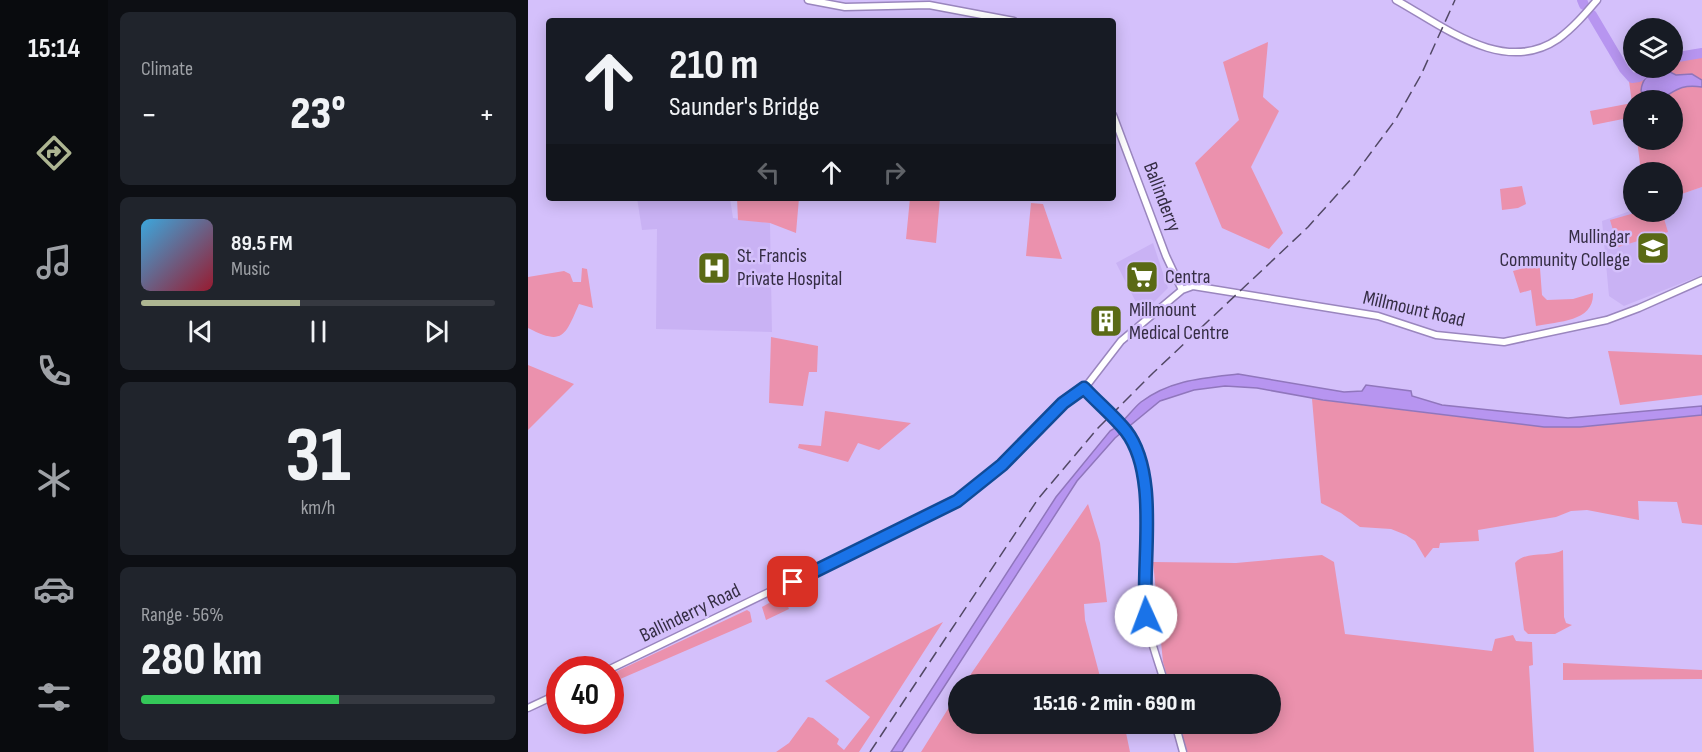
<!DOCTYPE html>
<html lang="en">
<head>
<meta charset="utf-8">
<style>
	:root { --surface:#171b24; --page:#20242c; --text:#f1f3f6; --muted:#9ea1a6; --line:#363941; --accent:#adb591 }
	body { margin:0; font-family:"Sofia Sans Condensed",sans-serif; background:var(--page); color:var(--text); height:100vh; display:flex; flex-direction:column; font-size:22px; white-space:nowrap }
	* { box-sizing:border-box; margin:0 }
	p { font-size:20px; color:var(--muted) }
	.icon { flex:none; width:33px; height:33px; fill:none; stroke:currentColor; stroke-width:2; stroke-linecap:round; stroke-linejoin:round }
	.map { position:relative; flex:1; overflow:hidden }
	.side { display:flex; flex-direction:column; gap:12px; padding:12px; background:#0d0f14; width:420px }
	.side>* { flex:none }
	.guide { position:absolute; left:18px; top:18px; width:570px; height:183px; border-radius:6px; box-shadow:0 3px 15px #0003; background:#171b24; color:var(--text); overflow:hidden }
	.fabs { position:absolute; left:1095px; top:18px; display:grid; gap:12px }
	.fabs a { display:grid; place-items:center; width:60px; height:60px; border-radius:50%; background:var(--surface); box-shadow:0 3px 15px #0003; font-size:30px }
	.speed { position:absolute; left:18px; top:656px; display:flex; gap:12px; font-size:30px; font-weight:700; text-align:center }
	.speed>* { display:grid; place-content:center; width:78px; height:78px; border-radius:50%; background:var(--surface); box-shadow:0 3px 15px #0003; line-height:1 }
	.speed .limit { border:9px solid #d22; background:#fff; color:#111 }
	.pin { position:absolute; display:grid; place-items:center; width:51px; height:51px; color:#fff; margin:-26px; border-radius:12px; box-shadow:0 3px 9px #0006 }
	.me { position:absolute; width:66px; margin:-33px; rotate:358deg; stroke-linejoin:round; filter:drop-shadow(0 0 4px #0008) }
	.turn { display:flex; align-items:center; gap:21px; height:126px; padding:0 24px; font-size:27px }
	.turn .icon { width:78px; height:78px; stroke-width:2.5 }
	.turn b { display:block; font-size:42px; line-height:51px }
	.lanes { display:flex; align-items:center; height:57px; padding:0 24px; background:#0003; justify-content:center; gap:30px; direction:ltr }
	.lanes .off { opacity:.35 }
	.big { font-size:45px; font-weight:800; line-height:1.1 }
	.side .tile { flex:1; display:flex; flex-direction:column; justify-content:center; gap:9px; min-width:0; padding:0 21px; border-radius:9px; background:var(--page) }
	.side .dial { align-items:center; gap:0 }
	.dial b { font-size:78px; line-height:1 }
	.song { display:flex; align-items:center; gap:18px }
	.cover { width:72px; height:72px; border-radius:9px; background:linear-gradient(135deg,hsl(200 70% 55%),hsl(350 70% 35%)) }
	.played { height:6px; border-radius:3px; background:linear-gradient(90deg,var(--accent) 45%,var(--line) 45%) }
	.keys { display:flex; justify-content:space-around; direction:ltr }
	.heat { display:flex; justify-content:space-between; align-items:center; font-size:33px; direction:ltr }
	.charge { height:9px; border-radius:4px; background:linear-gradient(90deg,#34c759 56%,var(--line) 0) }
	.trip { position:absolute; left:420px; top:674px; width:333px; height:60px; border-radius:30px; background:var(--surface); box-shadow:0 3px 15px #0003; font-weight:800; line-height:60px; text-align:center }
	main { display:flex; flex:1; min-height:0 }
	.dock { display:flex; flex-direction:column; width:108px; justify-content:space-around; align-items:center; background:#090b0e; color:var(--muted) }
	.dock .icon { width:42px; height:42px }
	.dock .current { color:var(--accent) }
	.dock b { font-size:27px; color:var(--text) }
	.map>svg:first-child { display:block }
	.built { fill:#c9b2f4 }
	.green { fill:#eb91ad }
	.water { fill:#b795f0; stroke:#9076bc; stroke-width:1.5 }
	.lines { fill:none; stroke-linecap:round; stroke-linejoin:round }
	.river { stroke:#b795f0; stroke-width:10 }
	.tertiary-casing { stroke:#9a86be; stroke-width:9 }
	.tertiary { stroke:#fff; stroke-width:6 }
	.rail { stroke:#524865; stroke-width:1.5; stroke-dasharray:12 6; stroke-linecap:butt }
	.tertiary-bridge-casing { stroke:#9a86be; stroke-width:9; stroke-linecap:butt }
	.tertiary-bridge { stroke:#fff; stroke-width:6 }
	.route-casing { stroke:#114b97; stroke-width:15 }
	.route { stroke:#1a73e8; stroke-width:10 }
	.labels { text-anchor:middle; dominant-baseline:central; stroke-width:5; stroke-linejoin:round; paint-order:stroke }
	.street-label { font-size:20px; fill:#352d44; stroke:#d4c0fb }
	.poi-label { font-size:20px; fill:#352d44; stroke:#d4c0fb; text-anchor:start }
</style>
</head>
<body>
<main>
<nav class="dock">
<b>15:14</b>
<svg class="icon current" aria-label="directions" viewBox="0 0 24 24"><path d="M12 3l9 9-9 9-9-9zM9 14v-3h6M13 9l2 2-2 2"/></svg>
<svg class="icon" aria-label="music" viewBox="0 0 24 24"><path d="M9 18V5l10-2v13"/><circle cx="6" cy="18" r="3"/><circle cx="16" cy="16" r="3"/></svg>
<svg class="icon" aria-label="phone" viewBox="0 0 24 24"><path d="M5 4h4l2 5-3 2q2 4 5 5l2-3 5 2v4C11 20 4 13 5 4z"/></svg>
<svg class="icon" aria-label="climate" viewBox="0 0 24 24"><path d="M12 3v18M4 7l16 10M4 17L20 7"/></svg>
<svg class="icon" aria-label="car" viewBox="0 0 24 24"><path d="M5 17H2v-5l4-1 3-4h7l3 4 3 1v5h-3M9 17h6M6 11h13"/><circle cx="7" cy="17" r="2"/><circle cx="17" cy="17" r="2"/></svg>
<svg class="icon" aria-label="filters" viewBox="0 0 24 24"><path d="M4 7h16M4 17h16"/><circle cx="9" cy="7" r="2"/><circle cx="15" cy="17" r="2"/></svg>
</nav>
<section class="side">
<div class="tile"><p>Climate</p>
<div class="heat"><a>−</a><b class="big">23°</b><a>+</a></div>
</div>
<div class="tile">
<div class="song"><i class="cover"></i><div><b>89.5 FM</b><p>Music</p></div></div>
<div class="played"></div>
<div class="keys"><svg class="icon" aria-label="previous" viewBox="0 0 24 24"><path d="M18 5L8 12l10 7zM5 5v14"/></svg><svg class="icon" aria-label="pause" viewBox="0 0 24 24"><path d="M8 5v14M16 5v14"/></svg><svg class="icon" aria-label="next" viewBox="0 0 24 24"><path d="M6 5l10 7-10 7zM19 5v14"/></svg></div>
</div>
<div class="tile dial"><b>31</b><p>km/h</p></div>
<div class="tile"><p>Range · 56%</p><b class="big">280 km</b><div class="charge"></div></div>
</section>
<div class="map">
<svg width="1174" height="752" viewBox="0 0 1174 752">
	<rect width="100%" height="100%" fill="#d4c0fb"/>
	<path class="built" d="M1174,187V275L1096,306L1081,296L1074,221L1105,210L1144,212L1145,197Z
		M109,198H202L205,218L242,223L244,332L128,329L129,229L114,230Z
		M625,243L640,288L614,314L588,263Z"/>
	<path class="green" d="M740,42L735,97L751,111L723,167L755,233L741,249L694,228L667,163L711,120L695,62Z
		M1174,54V187L1145,197L1144,172H1113L1109,140H1144V100H1106L1105,117L1065,125L1062,111L1104,103L1101,81C1121,75 1121,68 1144,68L1145,60Z
		M994,186L998,204L990,208L974,210L972,189Z
		M209,198H271L268,233L242,223L210,220Z
		M382,198H412L408,243L378,239Z
		M503,203L515,204L534,259L498,256Z
		M1110,212H1134L1140,232L1090,247L1082,220Z
		M1031,259L1032,262L1012,268L1014,295L1019,300L1045,299L1065,293C1066,322 1031,321 1008,326L1003,290L992,293L985,271Z
		M54,268L59,269L65,308L51,304C37,336 35,346 0,328V277L36,271L42,274L45,282H53Z
		M243,337L290,346L289,372H281L275,406L241,403Z
		M1080,351L1174,355V395L1092,405Z
		M0,365L46,384L0,430Z
		M784,399L1016,427H1052L1174,415V525L1154,523L1149,502L1110,501L1111,520L1059,510L1043,511L1028,517L950,530L951,541L912,543L911,548H905L897,558L887,541L878,535L863,529L832,527L813,513L793,503Z
		M297,411L383,423L351,450L330,443L320,462L270,448L271,444L293,446Z
		M560,504L572,543L579,602L556,604L557,620L574,684H436Z
		M1035,550L1036,617L1038,623L1044,625L1027,634H1000L996,630L987,563C998,550 1021,558 1035,550Z
		M794,555L806,562L817,634L964,651L967,639L985,635L988,641L1004,642L1005,665L1001,666L1006,752H659L651,723H742V684H641L635,662L625,562L708,563Z
		M255,595L261,609L238,620L234,607Z
		M219,610L222,612L224,622L83,683V674Z
		M415,622L331,752H248L261,743L280,717L285,718L311,739L309,744L316,750L342,717L297,681Z
		M1035,663L1174,670V679L1035,680Z
		M430,693V723H596L602,752H393Z"/>
	<path class="water" d="M1136,69L1148,75L1164,74L1174,80V87C1143,82 1144,101 1122,100L1113,91C1114,77 1123,71 1136,69Z
		M710,374L816,392L834,391L838,385L883,391L884,396L914,405L1040,418L1174,406V415L1052,427H1016L795,400L729,388L697,386L666,390L632,401L587,438L549,481L374,752H363L528,497L582,431C595,425 602,411 613,402C642,380 675,378 710,374Z"/>
	<g class="lines">
		<path class="river" d="M1054,0L1056,5
			M1064,15L1096,69L1104,78L1111,77L1123,68
			M1144,58L1174,53"/>
		<g class="tertiary-casing">
			<path id="tertiary" d="M280,0L317,7L401,5L486,21
				M868,0C915,26 976,76 1030,39C1045,28 1057,14 1069,0
				M585,115L638,256L654,290
				M556,389L575,409
				M599,433C629,488 614,540 616,599C617,628 629,657 637,684
				M82,669L429,501L474,465L535,403L556,389L593,341L654,290L665,286L850,316L908,335L976,342L1079,320L1111,308L1174,280
				M0,708L32,693
				M647,723L655,752"/>
		</g>
		<use href="#tertiary" class="tertiary"/>
		<path class="rail" d="M342,752L510,499L570,428L625,373L780,227L824,178L868,119L893,75L927,0"/>
		<g class="tertiary-bridge-casing">
			<path id="tertiary-bridge" d="M575,409L599,433"/>
		</g>
		<use href="#tertiary-bridge" class="tertiary-bridge"/>
	</g>
	<g class="lines">
		<g class="route-casing">
			<path id="route" d="M265,582L429,501L474,465L535,403L556,388C570,403 586,416 598,431C632,475 613,563 618,616"/>
		</g>
		<use href="#route" class="route"/>
	</g>
	<defs>
		<g id="school-square" transform="scale(1.725)"><rect x="-9" y="-9" width="18" height="18" rx="4" fill="#5a6a15" stroke="#d4c0fb"/><path d="M0-5L7-2L0 1L-7-2ZM-4 1L0 2.5L4 1V4Q0 6-4 4Z" fill="#fff"/></g>
		<g id="hospital-square" transform="scale(1.725)"><rect x="-9" y="-9" width="18" height="18" rx="4" fill="#5a6a15" stroke="#d4c0fb"/><path d="M-5-5h3v3.5h4V-5h3V5h-3V1.5h-4V5h-3Z" fill="#fff"/></g>
		<g id="supermarket-square" transform="scale(1.725)"><rect x="-9" y="-9" width="18" height="18" rx="4" fill="#5a6a15" stroke="#d4c0fb"/><path d="M-6-5.5h2.5l.6 2H6L4.5 2H-2.5L-4.4-4H-6ZM-1.5 3.2a1.3 1.3 0 1 0 .1 0ZM3 3.2a1.3 1.3 0 1 0 .1 0Z" fill="#fff"/></g>
		<g id="building-square" transform="scale(1.725)"><rect x="-9" y="-9" width="18" height="18" rx="4" fill="#5a6a15" stroke="#d4c0fb"/><path d="M-4-6H4V6H1V3H-1V6H-4ZM-2.5-4.3h1.7v1.8h-1.7ZM.8-4.3h1.7v1.8H.8ZM-2.5-1h1.7V.8h-1.7ZM.8-1h1.7V.8H.8Z" fill="#fff"/></g>
	</defs>
	<g fill-rule="evenodd">
		<use href="#school-square" x="1125" y="248"/>
		<use href="#hospital-square" x="186" y="268"/>
		<use href="#supermarket-square" x="614" y="277"/>
		<use href="#building-square" x="578" y="321"/>
	</g>
	<g class="labels">
		<g class="street-label">
			<text transform="translate(634 197) rotate(69)">Ballinderry</text>
			<text transform="translate(886 309) rotate(13)">Millmount Road</text>
			<text transform="translate(162 613) rotate(-26)">Ballinderry Road</text>
		</g>
		<g class="poi-label">
			<text x="1102" y="237" text-anchor="end">Mullingar<tspan x="1102" dy="23">Community College</tspan></text>
			<text x="209" y="256">St. Francis<tspan x="209" dy="23">Private Hospital</tspan></text>
			<text x="637" y="277">Centra</text>
			<text x="601" y="310">Millmount<tspan x="601" dy="23">Medical Centre</tspan></text>
		</g>
	</g>
</svg>
<div class="fabs">
<a><svg class="icon" aria-label="layers" viewBox="0 0 24 24"><path d="M12 4l9 5-9 5-9-5zM3 14l9 5 9-5"/></svg></a>
<a>+</a>
<a>−</a>
</div>
<div class="speed"><div class="limit">40</div></div>
<div class="pin" style="left:265px;top:582px;background:#d93025"><svg class="icon" aria-label="arrive" viewBox="0 0 24 24"><path d="M6 21V4h12l-3 4 3 4H6"/></svg></div>
<svg class="me" style="left:618px;top:616px" viewBox="-20 -20 40 40"><circle r="19" fill="#fff"/><path d="M0-13L10 11 0 6-10 11z" fill="#1a73e8"/></svg>
<div class="trip">15:16 · 2 min · 690 m</div>
<div class="guide">
<div class="turn"><svg class="icon" aria-label="ahead" viewBox="0 0 24 24"><path d="M12 20V5M6 11l6-6 6 6"/></svg><div><b>210 m</b>Saunder's Bridge</div></div>
<div class="lanes"><svg class="icon off" aria-label="left" viewBox="0 0 24 24"><path d="M17 20v-9H6M10 6l-5 5 5 5"/></svg><svg class="icon" aria-label="ahead" viewBox="0 0 24 24"><path d="M12 20V5M6 11l6-6 6 6"/></svg><svg class="icon off" aria-label="right" viewBox="0 0 24 24"><path d="M7 20v-9h11M14 6l5 5-5 5"/></svg></div>
</div>
</div>
</main>
</body>
</html>
